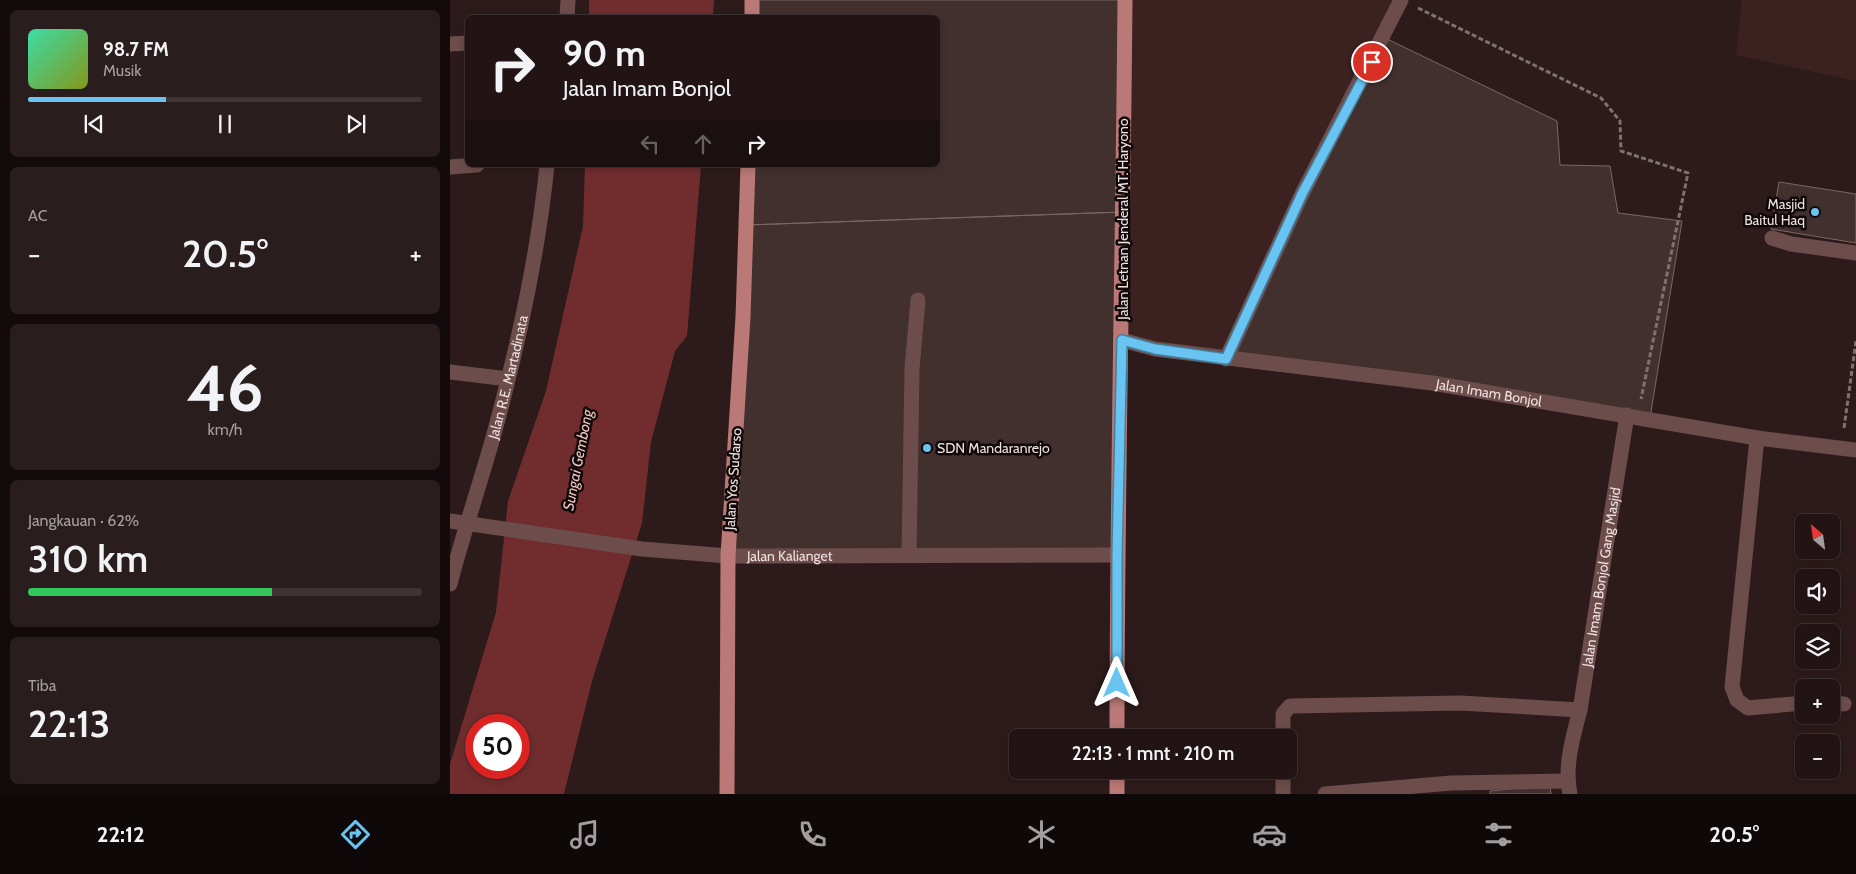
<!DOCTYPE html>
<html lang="id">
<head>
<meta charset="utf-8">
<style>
	:root { --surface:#221414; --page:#2a1d1d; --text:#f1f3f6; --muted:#a29ea0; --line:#3f3334; --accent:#69c4f1 }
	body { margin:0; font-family:Cabin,sans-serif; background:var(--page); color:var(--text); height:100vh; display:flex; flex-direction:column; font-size:19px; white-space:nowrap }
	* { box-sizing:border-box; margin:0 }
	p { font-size:16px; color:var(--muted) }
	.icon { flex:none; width:28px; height:28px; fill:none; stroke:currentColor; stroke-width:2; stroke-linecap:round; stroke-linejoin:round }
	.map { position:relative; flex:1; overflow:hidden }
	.panel { display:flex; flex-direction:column; gap:10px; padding:10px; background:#130b0b; width:450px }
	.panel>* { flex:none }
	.guide { position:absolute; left:15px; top:15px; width:475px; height:152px; border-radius:8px; box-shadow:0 2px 8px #0003,0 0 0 1px var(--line); background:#221414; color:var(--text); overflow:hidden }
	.needle { width:32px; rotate:331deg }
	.controls { position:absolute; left:1345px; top:514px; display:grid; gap:10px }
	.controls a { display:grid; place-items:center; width:45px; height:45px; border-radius:8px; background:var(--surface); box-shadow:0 2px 8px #0003,0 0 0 1px var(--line); font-size:25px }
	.speed { position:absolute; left:15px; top:714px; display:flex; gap:10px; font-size:25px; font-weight:700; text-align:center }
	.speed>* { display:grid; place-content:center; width:65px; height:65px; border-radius:50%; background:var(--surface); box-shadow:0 2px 8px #0003,0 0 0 1px var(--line); line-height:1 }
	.speed .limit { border:8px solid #d22; background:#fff; color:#111 }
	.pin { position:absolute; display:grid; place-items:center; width:42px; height:42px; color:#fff; margin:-21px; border:2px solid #fff; border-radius:50%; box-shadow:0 1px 5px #0007 }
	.me { position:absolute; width:55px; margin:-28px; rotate:0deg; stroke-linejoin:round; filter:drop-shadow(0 0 4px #0008) }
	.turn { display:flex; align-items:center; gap:18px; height:105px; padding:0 15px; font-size:22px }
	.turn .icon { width:65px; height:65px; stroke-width:2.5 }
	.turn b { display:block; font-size:35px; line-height:42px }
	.lanes { display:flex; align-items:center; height:48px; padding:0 15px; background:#0003; justify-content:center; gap:25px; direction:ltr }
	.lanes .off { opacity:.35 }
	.big { font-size:38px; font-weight:600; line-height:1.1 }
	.panel .tile { flex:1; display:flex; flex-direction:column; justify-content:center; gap:8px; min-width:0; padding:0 18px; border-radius:8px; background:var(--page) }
	.panel .dial { align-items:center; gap:0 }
	.dial b { font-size:65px; line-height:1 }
	.song { display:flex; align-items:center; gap:15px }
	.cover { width:60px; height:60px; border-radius:8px; background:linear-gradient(135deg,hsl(160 70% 55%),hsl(70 70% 35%)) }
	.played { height:5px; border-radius:2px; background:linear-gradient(90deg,var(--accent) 35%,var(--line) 35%) }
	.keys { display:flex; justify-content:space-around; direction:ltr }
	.heat { display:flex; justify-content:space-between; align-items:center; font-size:28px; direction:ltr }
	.charge { height:8px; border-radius:4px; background:linear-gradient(90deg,#34c759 62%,var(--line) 0) }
	.trip { position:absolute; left:559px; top:729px; width:288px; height:50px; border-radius:8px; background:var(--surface); box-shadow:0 2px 8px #0003,0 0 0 1px var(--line); font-weight:600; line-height:50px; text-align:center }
	.tab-bar { display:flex; height:80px; justify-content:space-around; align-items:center; background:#0e0808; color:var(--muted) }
	.tab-bar .icon { width:35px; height:35px }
	.tab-bar .active { color:var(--accent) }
	.tab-bar b { font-size:22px; color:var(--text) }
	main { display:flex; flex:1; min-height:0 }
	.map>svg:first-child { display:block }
	.built { fill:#3b2221 }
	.water { fill:#712d2e; fill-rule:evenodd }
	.building { fill:#42302f; stroke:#7b6665 }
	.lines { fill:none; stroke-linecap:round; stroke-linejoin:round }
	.path { stroke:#807171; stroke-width:3; stroke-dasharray:5 2.5; stroke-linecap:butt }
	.minor { stroke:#6d4d4c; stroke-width:15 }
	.major { stroke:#ba7976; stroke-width:15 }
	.route-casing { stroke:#447f9d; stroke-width:12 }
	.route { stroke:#69c4f1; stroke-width:9 }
	.poi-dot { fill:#69c4f1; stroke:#100808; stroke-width:2 }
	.labels { text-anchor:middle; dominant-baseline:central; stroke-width:5; stroke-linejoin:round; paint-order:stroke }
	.poi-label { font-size:14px; fill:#ede1e0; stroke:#100808; text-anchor:end }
	.street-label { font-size:14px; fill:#ede1e0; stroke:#100808 }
	.water-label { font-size:15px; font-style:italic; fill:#f2c6c3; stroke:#100808 }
</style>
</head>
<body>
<main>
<section class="panel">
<div class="tile">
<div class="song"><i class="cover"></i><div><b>98.7 FM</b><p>Musik</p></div></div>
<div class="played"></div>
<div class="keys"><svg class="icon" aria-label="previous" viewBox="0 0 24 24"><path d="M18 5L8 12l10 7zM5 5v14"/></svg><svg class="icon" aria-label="pause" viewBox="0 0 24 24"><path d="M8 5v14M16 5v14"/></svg><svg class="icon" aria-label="next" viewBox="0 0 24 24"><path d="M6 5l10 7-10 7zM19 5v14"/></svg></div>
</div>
<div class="tile"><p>AC</p>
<div class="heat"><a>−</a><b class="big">20.5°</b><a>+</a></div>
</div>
<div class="tile dial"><b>46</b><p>km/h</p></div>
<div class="tile"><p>Jangkauan · 62%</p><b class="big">310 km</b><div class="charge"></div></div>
<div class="tile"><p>Tiba</p><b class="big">22:13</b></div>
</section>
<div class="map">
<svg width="1406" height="794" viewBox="0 0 1406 794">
	<rect width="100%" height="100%" fill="#2d1b1b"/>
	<path class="built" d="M675,0H951L776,359L672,340Z
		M1292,0H1406V81L1286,55Z"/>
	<path class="water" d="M139,0H264L263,17H139Z
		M135,165H251L237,336L225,351L201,442L192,523L142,681L114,794H0V764L46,612L58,501L96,391L133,226ZM26,725H69V768H26Z"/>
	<path class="building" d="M302,0H675L673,212L296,225L298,165H488V18H302Z
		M933,37L1107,121L1110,165L1160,166L1168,213L1232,221L1200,418L776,359Z
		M1329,182L1406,194V243L1321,229Z
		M673,212L667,555L278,556L296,225Z
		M1100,785L1101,794H1040V791Z"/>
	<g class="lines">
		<path class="path" d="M968,8L1151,98L1170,121L1171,151L1238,173L1191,399
			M1394,428L1406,341"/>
		<g class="minor">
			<path d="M117,18L118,0"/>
			<path d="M0,44L18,43"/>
			<path d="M0,167L27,165"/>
			<path d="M1322,238L1341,244L1406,253"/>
			<path id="s1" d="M672,340L705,349L982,383L1307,438L1406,450"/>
			<path d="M776,359L852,194L951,0"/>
			<path d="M0,372L58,379"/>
			<path d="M1307,438L1282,687L1287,700L1298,708L1354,703"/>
			<path id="s2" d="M0,521L192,549L278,556L667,555"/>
			<path d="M459,555L462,369L468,300"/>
			<path id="s3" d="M0,584C13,534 30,484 44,434C68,346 88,256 97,165"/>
			<path d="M1381,703L1394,704"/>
			<path d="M833,738V714L840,706L1010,703L1130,710"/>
			<path d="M833,770V794"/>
			<path d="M875,794L1001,783L1117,781"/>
			<path id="s4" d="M1120,794C1114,766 1123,737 1130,710L1177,415"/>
		</g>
		<path class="major" d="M302,18V0
			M667,738C667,492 673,246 675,0
			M277,794L278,556L293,317L298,165
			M667,794V770"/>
	</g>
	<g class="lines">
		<g class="route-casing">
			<path id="route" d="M667,683V555L672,340L705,349L776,359L852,194L922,62"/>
		</g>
		<use href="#route" class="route"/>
	</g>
	<g class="poi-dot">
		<circle cx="1365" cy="212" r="5"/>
		<circle cx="477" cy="448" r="5"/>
	</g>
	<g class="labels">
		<g class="poi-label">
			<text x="1355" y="204">Masjid<tspan x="1355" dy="16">Baitul Haq</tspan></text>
			<text x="487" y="448" text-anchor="start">SDN Mandaranrejo</text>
		</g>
		<g class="street-label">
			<text transform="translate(673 219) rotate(-90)">Jalan Letnan Jenderal MT. Haryono</text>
			<text stroke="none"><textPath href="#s3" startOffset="215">Jalan R.E. Martadinata</textPath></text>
			<text stroke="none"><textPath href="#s1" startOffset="371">Jalan Imam Bonjol</textPath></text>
			<text transform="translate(283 479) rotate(-86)">Jalan Yos Sudarso</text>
			<text stroke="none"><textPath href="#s2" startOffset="342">Jalan Kalianget</textPath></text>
			<text stroke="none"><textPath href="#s4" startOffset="220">Jalan Imam Bonjol Gang Masjid</textPath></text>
		</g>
		<g class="water-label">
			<text transform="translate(128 460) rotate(-79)">Sungai Gembong</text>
		</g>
	</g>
</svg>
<div class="controls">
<a><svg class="needle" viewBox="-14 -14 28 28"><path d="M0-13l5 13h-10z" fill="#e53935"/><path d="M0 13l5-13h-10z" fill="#a29ea0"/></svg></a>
<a><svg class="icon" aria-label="sound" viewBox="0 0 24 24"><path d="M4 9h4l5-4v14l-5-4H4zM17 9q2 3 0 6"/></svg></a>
<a><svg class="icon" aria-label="layers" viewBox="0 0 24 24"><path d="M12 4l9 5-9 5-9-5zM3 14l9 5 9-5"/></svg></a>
<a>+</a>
<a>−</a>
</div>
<div class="speed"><div class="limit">50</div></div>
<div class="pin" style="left:922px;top:62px;background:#d93025"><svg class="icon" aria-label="arrive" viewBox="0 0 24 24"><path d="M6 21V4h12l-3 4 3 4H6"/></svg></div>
<svg class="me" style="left:667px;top:683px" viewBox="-20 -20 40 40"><path d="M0-17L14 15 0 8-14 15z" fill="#69c4f1" stroke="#fff" stroke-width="4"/></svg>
<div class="trip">22:13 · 1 mnt · 210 m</div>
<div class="guide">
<div class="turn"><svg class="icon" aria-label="right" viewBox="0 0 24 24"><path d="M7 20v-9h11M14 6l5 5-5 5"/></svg><div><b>90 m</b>Jalan Imam Bonjol</div></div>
<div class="lanes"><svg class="icon off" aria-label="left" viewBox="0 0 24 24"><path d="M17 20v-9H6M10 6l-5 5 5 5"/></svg><svg class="icon off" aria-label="ahead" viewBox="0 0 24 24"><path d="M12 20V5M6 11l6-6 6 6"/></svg><svg class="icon" aria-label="right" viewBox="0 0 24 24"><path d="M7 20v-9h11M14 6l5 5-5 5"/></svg></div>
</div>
</div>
</main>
<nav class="tab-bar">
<b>22:12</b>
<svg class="icon active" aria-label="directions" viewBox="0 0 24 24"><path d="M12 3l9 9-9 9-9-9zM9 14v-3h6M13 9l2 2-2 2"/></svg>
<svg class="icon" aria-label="music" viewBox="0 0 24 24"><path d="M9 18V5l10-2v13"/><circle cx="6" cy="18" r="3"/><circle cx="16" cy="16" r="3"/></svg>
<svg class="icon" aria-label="phone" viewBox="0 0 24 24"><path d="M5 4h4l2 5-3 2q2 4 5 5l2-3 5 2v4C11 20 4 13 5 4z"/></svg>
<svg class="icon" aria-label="climate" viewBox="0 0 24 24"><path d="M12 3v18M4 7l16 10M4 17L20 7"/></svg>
<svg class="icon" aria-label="car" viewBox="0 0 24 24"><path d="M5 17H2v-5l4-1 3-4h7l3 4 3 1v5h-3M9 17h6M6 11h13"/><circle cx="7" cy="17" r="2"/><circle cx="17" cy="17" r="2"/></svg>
<svg class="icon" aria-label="filters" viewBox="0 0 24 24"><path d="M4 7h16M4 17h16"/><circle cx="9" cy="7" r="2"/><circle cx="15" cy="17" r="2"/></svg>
<b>20.5°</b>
</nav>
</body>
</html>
